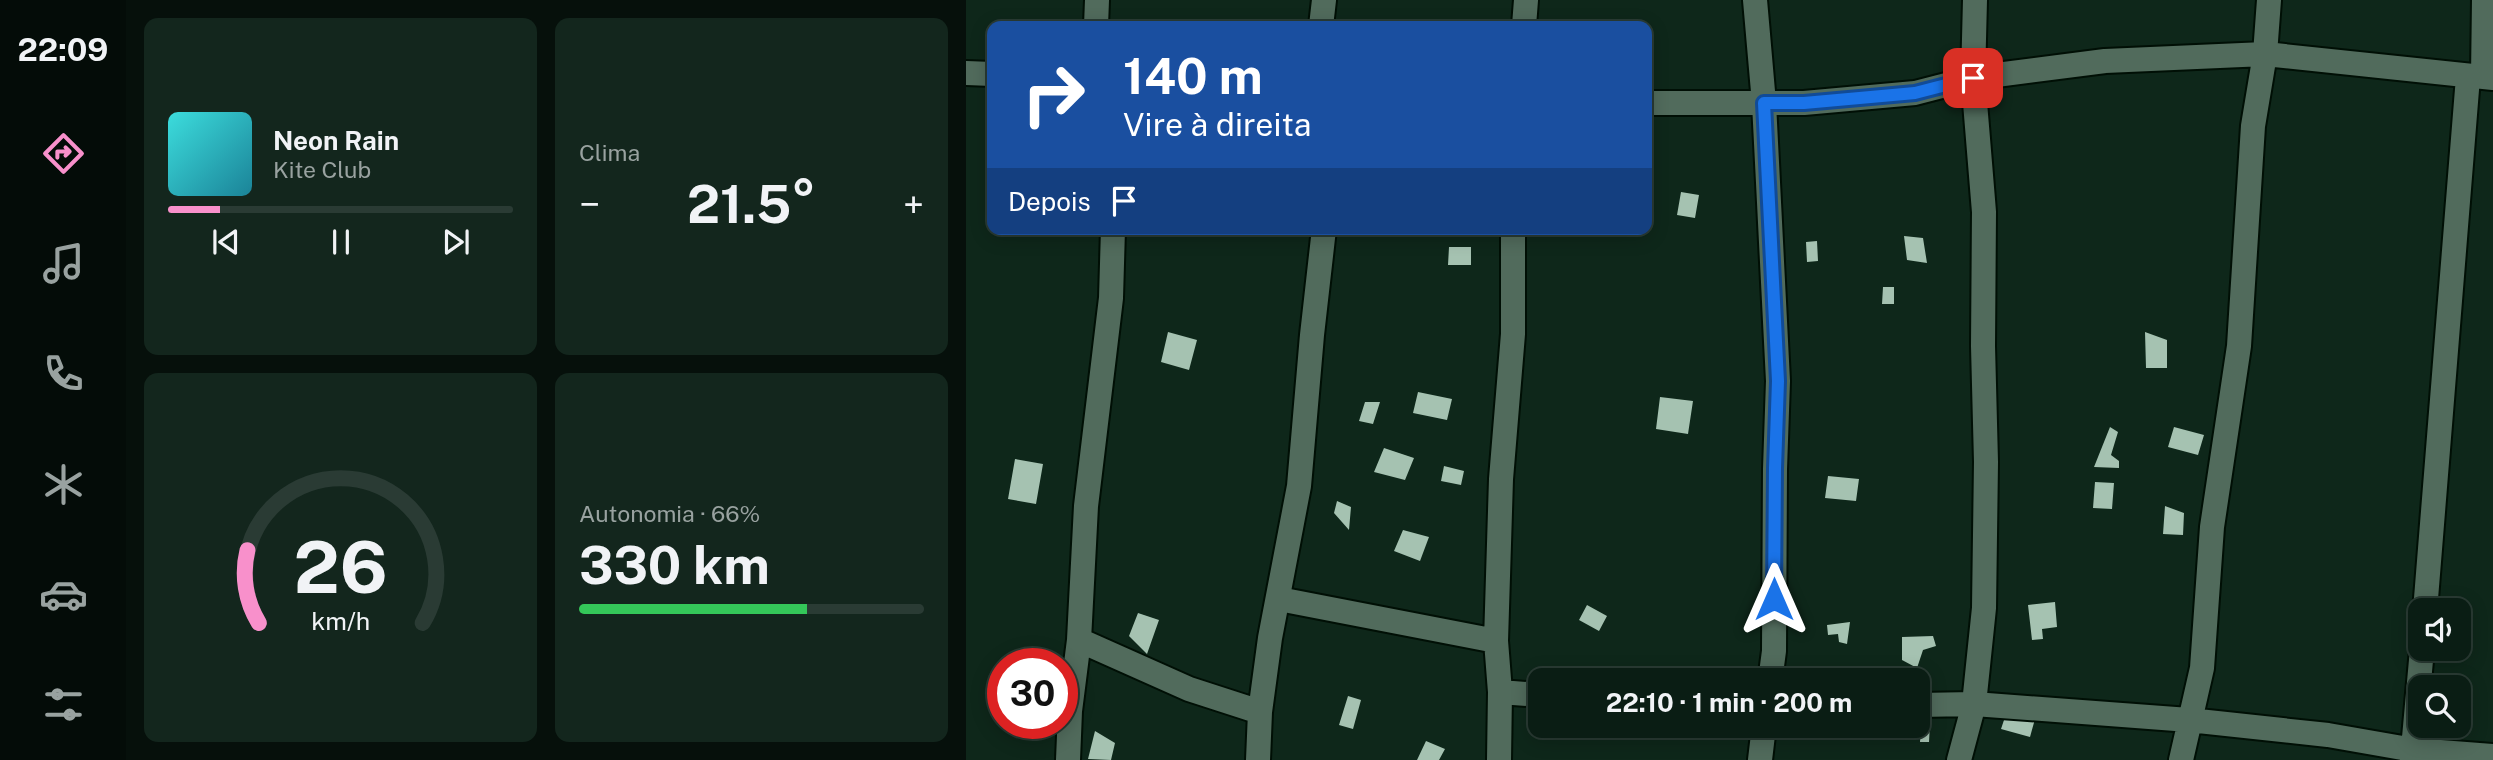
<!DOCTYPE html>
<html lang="pt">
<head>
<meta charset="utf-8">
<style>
	:root { --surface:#0a1d14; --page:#13261d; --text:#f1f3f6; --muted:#99a2a0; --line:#2a3b34; --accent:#f890cb }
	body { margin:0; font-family:"Public Sans",sans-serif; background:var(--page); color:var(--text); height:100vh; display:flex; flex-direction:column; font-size:26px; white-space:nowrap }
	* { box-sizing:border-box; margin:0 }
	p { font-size:23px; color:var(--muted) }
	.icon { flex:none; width:38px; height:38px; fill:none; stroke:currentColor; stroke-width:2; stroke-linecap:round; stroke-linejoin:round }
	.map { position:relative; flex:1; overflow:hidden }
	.sheet { display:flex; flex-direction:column; gap:18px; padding:18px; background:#06100b; width:840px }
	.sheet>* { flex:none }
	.guide { position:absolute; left:21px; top:21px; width:665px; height:214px; border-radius:14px; box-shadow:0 4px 18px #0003,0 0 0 2px var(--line); background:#1a4fa0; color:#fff; overflow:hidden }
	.fabs { position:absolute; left:1442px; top:598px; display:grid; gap:14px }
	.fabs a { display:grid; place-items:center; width:63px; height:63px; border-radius:14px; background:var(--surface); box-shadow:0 4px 18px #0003,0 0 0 2px var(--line); font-size:35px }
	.speed { position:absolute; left:21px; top:648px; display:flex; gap:14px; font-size:35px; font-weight:700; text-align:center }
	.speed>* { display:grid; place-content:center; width:91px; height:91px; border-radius:50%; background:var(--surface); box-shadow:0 4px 18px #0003,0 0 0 2px var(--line); line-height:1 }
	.speed .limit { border:10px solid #d22; background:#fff; color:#111 }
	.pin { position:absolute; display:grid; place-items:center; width:60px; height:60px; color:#fff; margin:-30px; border-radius:14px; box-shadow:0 4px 10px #0006 }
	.me { position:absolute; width:77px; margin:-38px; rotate:0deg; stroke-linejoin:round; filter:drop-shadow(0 0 5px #0008) }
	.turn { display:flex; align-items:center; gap:24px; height:147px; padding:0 21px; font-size:32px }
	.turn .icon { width:91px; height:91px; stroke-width:2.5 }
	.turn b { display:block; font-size:49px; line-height:60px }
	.then { display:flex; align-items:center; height:66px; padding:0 21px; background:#0003; gap:14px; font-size:26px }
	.big { font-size:52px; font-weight:700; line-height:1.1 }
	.sheet .tile { flex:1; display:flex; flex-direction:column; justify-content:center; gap:10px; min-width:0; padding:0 24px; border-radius:14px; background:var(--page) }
	.sheet .dial { align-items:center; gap:0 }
	.dial svg { height:182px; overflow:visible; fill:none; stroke:var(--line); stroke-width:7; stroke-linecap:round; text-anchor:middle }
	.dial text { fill:var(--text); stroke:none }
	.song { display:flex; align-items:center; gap:21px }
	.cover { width:84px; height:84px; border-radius:10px; background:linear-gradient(135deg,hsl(180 70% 55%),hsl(190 70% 35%)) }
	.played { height:7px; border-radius:4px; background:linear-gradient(90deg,var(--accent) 15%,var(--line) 15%) }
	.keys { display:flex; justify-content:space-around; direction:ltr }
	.heat { display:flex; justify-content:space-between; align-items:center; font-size:38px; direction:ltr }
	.charge { height:10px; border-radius:5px; background:linear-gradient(90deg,#34c759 66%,var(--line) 0) }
	.sheet .tiles { flex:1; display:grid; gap:18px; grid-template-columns:repeat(2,1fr) }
	.trip { position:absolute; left:562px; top:668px; width:402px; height:70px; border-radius:14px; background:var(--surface); box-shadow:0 4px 18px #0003,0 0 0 2px var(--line); font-weight:700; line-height:70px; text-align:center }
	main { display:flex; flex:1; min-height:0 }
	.menu { display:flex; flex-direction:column; width:126px; justify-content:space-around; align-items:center; background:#040c08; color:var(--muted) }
	.menu .icon { width:49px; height:49px }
	.menu .selected { color:var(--accent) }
	.menu b { font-size:32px; color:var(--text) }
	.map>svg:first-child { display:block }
	.building { fill:#a5c2b1 }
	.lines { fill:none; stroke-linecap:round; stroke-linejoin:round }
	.minor-casing { stroke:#000f05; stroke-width:28 }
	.minor { stroke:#516b5c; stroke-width:24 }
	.route-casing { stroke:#114b97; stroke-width:18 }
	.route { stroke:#1a73e8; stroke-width:12 }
</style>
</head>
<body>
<main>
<nav class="menu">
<b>22:09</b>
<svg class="icon selected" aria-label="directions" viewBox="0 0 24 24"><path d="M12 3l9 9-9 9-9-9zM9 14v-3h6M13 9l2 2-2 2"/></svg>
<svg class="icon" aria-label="music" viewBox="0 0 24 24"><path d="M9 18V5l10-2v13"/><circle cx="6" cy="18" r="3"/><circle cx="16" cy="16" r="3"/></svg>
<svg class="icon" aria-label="phone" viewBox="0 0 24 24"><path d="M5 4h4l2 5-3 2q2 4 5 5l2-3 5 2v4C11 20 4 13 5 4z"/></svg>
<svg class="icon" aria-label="climate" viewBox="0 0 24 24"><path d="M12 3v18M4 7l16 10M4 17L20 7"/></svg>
<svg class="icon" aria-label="car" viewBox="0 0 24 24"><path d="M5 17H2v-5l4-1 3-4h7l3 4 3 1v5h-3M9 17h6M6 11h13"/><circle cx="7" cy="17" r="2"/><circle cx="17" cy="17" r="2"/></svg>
<svg class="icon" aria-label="filters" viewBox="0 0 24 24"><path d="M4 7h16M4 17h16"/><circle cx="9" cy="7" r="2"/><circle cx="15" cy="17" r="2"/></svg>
</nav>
<section class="sheet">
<div class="tiles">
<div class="tile">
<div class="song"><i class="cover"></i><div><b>Neon Rain</b><p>Kite Club</p></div></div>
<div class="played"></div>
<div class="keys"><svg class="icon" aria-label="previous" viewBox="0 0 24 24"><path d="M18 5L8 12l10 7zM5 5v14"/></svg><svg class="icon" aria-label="pause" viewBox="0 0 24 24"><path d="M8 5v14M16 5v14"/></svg><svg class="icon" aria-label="next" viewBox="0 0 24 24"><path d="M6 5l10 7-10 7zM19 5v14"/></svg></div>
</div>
<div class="tile"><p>Clima</p>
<div class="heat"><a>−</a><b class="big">21.5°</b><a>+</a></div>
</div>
<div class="tile dial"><svg viewBox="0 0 100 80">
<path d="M14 69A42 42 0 1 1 86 69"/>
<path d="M14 69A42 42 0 0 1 9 37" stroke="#f890cb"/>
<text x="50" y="56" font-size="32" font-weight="700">26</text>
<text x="50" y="72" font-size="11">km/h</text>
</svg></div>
<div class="tile"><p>Autonomia · 66%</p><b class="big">330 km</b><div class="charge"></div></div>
</div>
</section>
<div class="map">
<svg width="1527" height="760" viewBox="0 0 1527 760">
	<rect width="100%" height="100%" fill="#0e271a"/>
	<path class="building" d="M715,192L733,195L729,218L711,215Z
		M938,236L957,238L961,263L941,260Z
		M851,241L852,261L841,262L840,242Z
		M483,247H505V265H482Z
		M917,287H928V304H916Z
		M202,332L231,340L223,370L195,362Z
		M1179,332L1201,340V368H1180Z
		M452,392L486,399L481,420L447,413Z
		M694,397L727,401L722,434L690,429Z
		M399,402H414L407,424L393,421Z
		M1144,427L1152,432L1145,455L1153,461V468L1128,467Z
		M1208,427L1238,435L1232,455L1202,447Z
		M418,448L448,458L439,480L408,472Z
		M49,459L77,464L70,504L42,499Z
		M478,466L498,471L495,485L475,481Z
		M862,476L893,479L890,501L859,498Z
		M1129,482L1148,483L1146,509L1127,508Z
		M371,501L385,507L383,530L368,513Z
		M1199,506L1218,513L1217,535L1197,534Z
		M437,530L463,537L454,561L428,551Z
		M1089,602L1091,627L1076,629L1077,639L1066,640L1062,605Z
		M621,605L641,616L633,631L613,620Z
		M172,613L193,620L181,654L163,636Z
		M884,622L881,644L873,642L872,634L862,635L861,625Z
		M967,636L970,646L957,650L951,668L936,660V637Z
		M382,696L395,700L387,729L373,725Z
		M1041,711L1069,719L1064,737L1035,729Z
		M955,723H964L963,742H954Z
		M129,731L149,743L145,760L122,759Z
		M460,741L479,749L473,760H451Z"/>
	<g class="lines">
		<g class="minor-casing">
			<path id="minor" d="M789,0L798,103L812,381L809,469L808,651L804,681
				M130,26L131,0
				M355,26L358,0
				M558,26L560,0
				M0,73L26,74
				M1517,77L1518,0
				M681,103H838L949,93L1007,78L1139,61L1299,54L1527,78
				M313,599L530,641
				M1459,611L1502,77
				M113,640L223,689L294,712
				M534,692L574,695
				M952,705L1008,704L1223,720L1362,735L1448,750L1527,756
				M102,760L104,711L113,640L120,506L145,298L147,229
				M292,760L294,712L304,638L333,486L346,335L358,229
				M533,760L534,692L530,641L535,479L547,334V229
				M794,760L798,726
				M993,760L1008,704L1018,608L1020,462L1017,346L1018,212L1007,78L1009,0
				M1215,760L1236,668L1246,527L1273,346L1287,126L1299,54L1303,0
				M1446,760L1456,649"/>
		</g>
		<use href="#minor" class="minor"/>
	</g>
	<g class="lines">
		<g class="route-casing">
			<path id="route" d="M808,599L809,468L812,381L798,103H838L949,93L1007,78"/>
		</g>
		<use href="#route" class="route"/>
	</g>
</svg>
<div class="fabs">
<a><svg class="icon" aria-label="sound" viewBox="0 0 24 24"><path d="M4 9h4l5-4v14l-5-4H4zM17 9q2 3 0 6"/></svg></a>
<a><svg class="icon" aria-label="search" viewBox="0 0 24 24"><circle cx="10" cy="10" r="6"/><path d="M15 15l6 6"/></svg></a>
</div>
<div class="speed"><div class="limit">30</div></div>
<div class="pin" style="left:1007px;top:78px;background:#d93025"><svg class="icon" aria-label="arrive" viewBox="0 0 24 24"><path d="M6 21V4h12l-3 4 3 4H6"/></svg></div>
<svg class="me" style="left:808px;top:599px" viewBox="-20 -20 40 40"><path d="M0-17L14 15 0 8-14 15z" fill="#1a73e8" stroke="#fff" stroke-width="4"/></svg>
<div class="trip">22:10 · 1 min · 200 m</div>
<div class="guide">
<div class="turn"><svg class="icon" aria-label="right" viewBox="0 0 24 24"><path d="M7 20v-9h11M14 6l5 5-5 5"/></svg><div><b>140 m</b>Vire à direita</div></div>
<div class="then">Depois<svg class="icon" aria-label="arrive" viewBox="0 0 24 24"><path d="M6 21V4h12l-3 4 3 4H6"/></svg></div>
</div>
</div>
</main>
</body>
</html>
